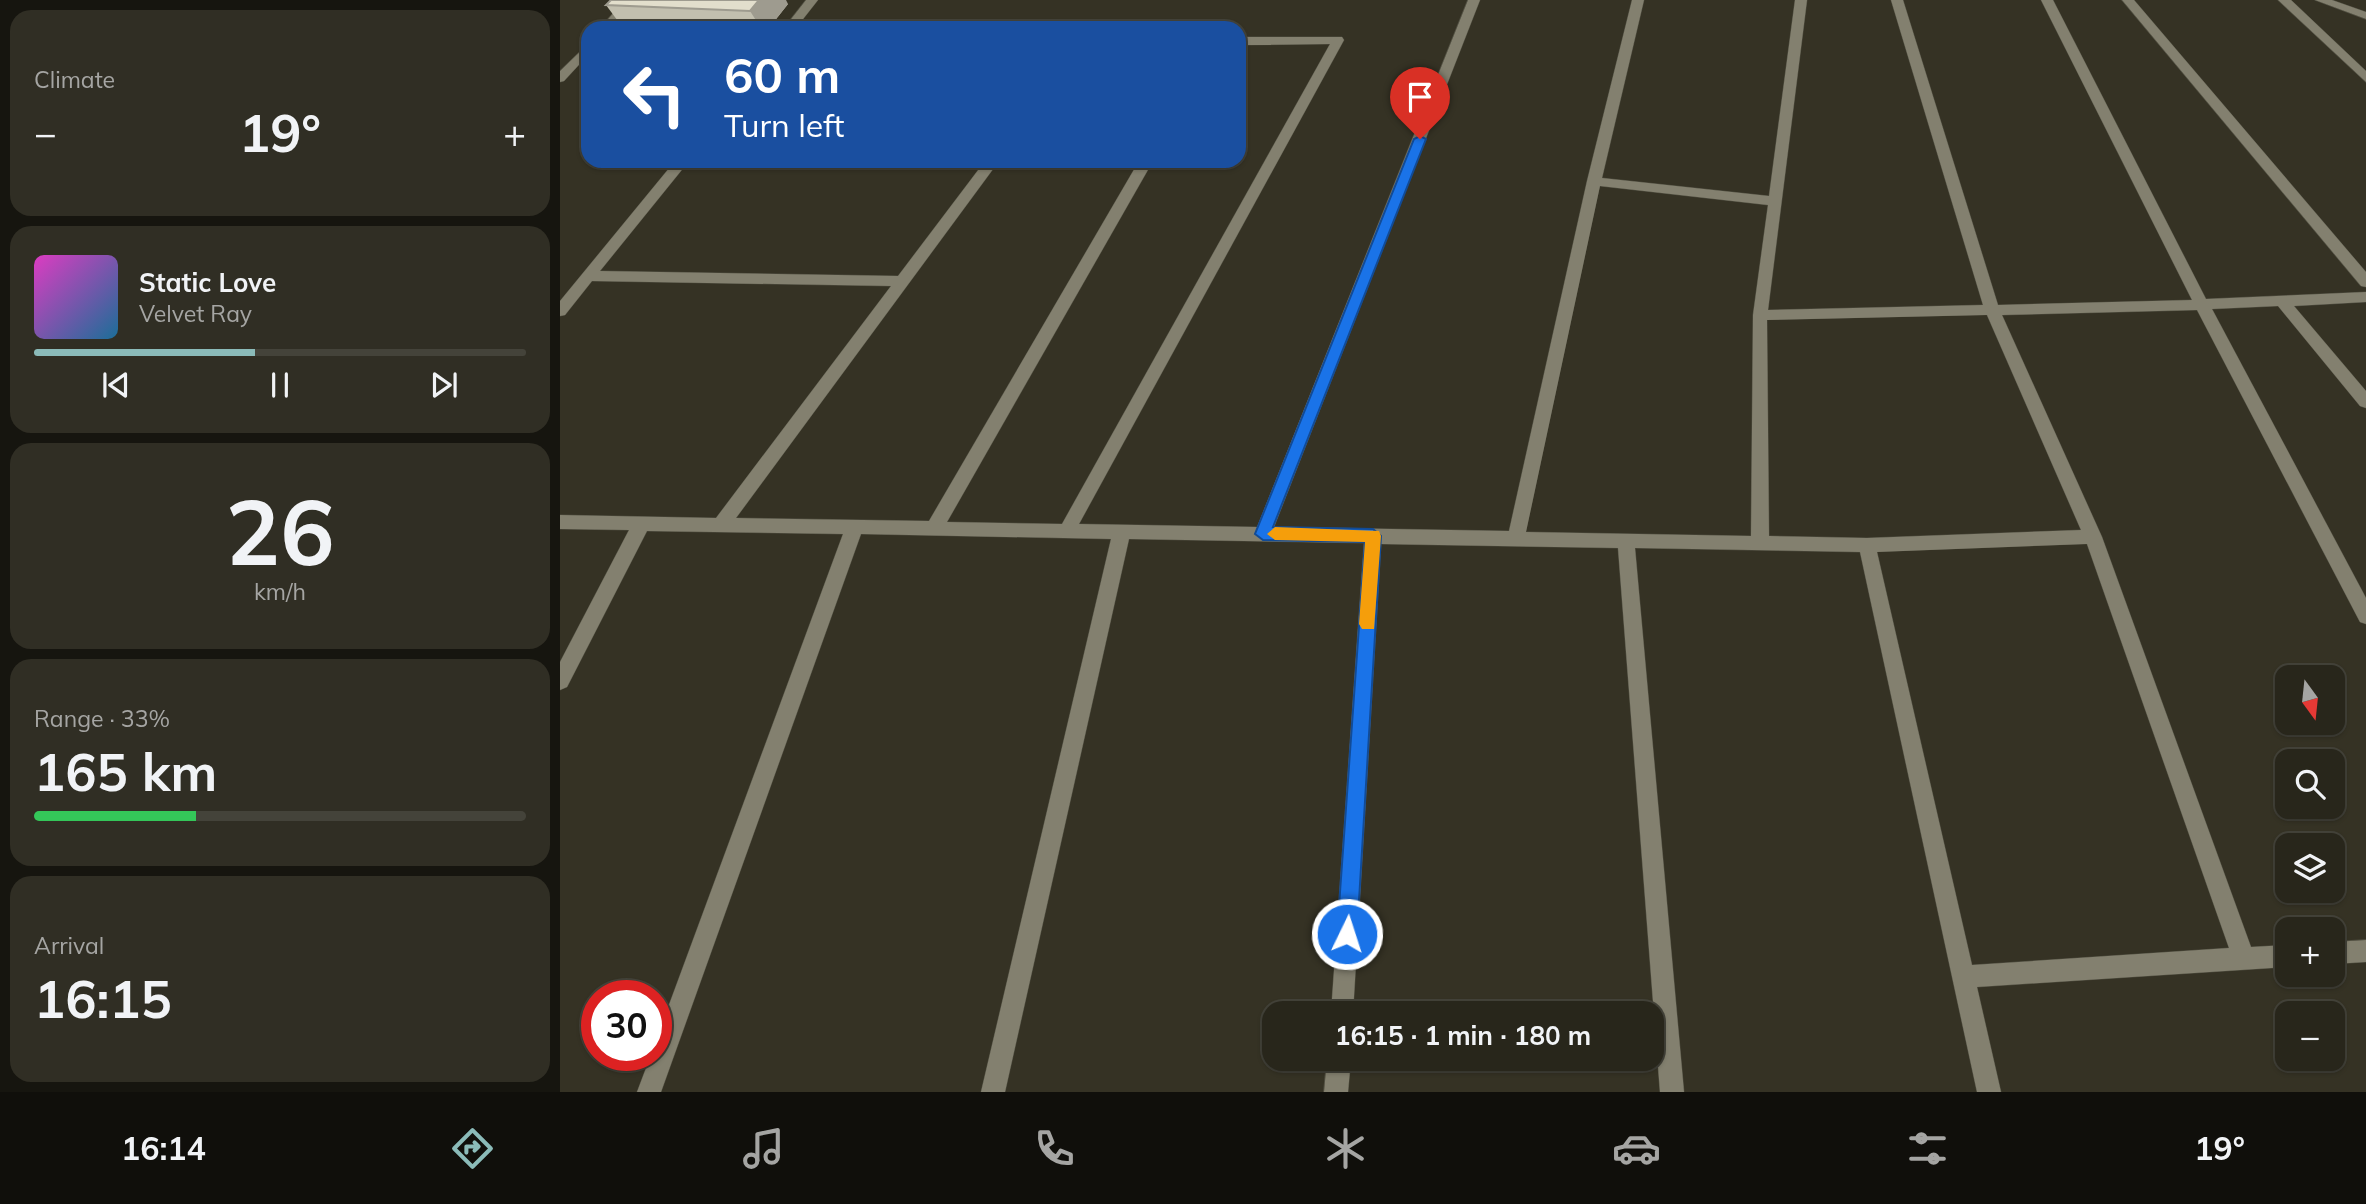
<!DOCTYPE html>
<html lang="en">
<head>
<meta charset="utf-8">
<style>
	:root { --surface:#28261b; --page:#302e24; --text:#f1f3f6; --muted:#a5a5a3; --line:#44433a; --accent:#8bbbb9 }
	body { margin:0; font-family:Mulish,sans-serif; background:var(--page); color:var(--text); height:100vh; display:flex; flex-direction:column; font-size:26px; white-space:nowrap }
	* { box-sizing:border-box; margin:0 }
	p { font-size:23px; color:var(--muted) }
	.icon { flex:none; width:38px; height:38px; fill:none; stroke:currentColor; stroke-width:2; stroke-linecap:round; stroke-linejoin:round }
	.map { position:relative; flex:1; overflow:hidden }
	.panel { display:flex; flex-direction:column; gap:10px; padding:10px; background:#16150f; width:560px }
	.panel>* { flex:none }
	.top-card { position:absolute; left:21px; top:21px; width:665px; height:147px; border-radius:21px; box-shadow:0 2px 5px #0004,0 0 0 2px var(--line); background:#1a4fa0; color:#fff; overflow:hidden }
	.needle { width:46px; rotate:165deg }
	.tools { position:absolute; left:1715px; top:665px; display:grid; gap:14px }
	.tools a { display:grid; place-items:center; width:70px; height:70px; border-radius:14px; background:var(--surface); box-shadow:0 2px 5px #0004,0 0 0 2px var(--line); font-size:35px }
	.speed { position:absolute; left:21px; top:980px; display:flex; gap:14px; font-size:35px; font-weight:700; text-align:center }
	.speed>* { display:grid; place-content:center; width:91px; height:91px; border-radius:50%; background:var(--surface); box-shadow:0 2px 5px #0004,0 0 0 2px var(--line); line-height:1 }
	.speed .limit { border:10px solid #d22; background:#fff; color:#111 }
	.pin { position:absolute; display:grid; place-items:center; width:60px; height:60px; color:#fff; margin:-72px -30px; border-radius:50% 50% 50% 0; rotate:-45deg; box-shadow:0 0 7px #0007 }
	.pin .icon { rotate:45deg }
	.me { position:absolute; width:77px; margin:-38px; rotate:4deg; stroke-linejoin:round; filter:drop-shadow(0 0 5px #0008) }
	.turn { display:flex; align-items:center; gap:24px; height:147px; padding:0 28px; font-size:32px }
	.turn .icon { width:91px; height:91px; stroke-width:2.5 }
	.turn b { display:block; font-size:49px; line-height:60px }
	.big { font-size:52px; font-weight:700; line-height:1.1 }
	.panel .card { flex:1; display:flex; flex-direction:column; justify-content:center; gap:10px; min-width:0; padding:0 24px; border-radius:21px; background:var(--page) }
	.panel .dial { align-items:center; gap:0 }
	.dial b { font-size:91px; line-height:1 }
	.song { display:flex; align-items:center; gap:21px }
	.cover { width:84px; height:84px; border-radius:10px; background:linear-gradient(135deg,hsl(310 70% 55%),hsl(200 70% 35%)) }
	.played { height:7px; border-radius:4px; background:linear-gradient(90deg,var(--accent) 45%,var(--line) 45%) }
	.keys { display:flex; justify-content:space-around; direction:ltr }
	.heat { display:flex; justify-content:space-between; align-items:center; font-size:38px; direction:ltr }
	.charge { height:10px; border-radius:5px; background:linear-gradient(90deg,#34c759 33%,var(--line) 0) }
	.trip { position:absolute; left:702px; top:1001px; width:402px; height:70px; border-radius:21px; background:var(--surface); box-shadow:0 2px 5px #0004,0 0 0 2px var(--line); font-weight:700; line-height:70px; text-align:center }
	.dock { display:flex; height:112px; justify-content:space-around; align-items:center; background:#100f0b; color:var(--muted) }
	.dock .icon { width:49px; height:49px }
	.dock .on { color:var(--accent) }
	.dock b { font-size:32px; color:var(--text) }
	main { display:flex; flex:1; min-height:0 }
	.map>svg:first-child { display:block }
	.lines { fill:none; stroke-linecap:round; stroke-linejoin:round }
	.street-casing { stroke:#504e41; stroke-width:1 }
	.street { fill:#83806f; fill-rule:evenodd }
	.wall { fill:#c2bfaf }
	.shaded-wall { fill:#9e9b8f }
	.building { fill:#e2decc; stroke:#9e9b8f; stroke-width:2 }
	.route { fill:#1a73e8; stroke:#114b97; stroke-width:2 }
	.slow { fill:#f59e0b }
</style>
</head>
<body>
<main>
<section class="panel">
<div class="card"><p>Climate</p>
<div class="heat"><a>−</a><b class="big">19°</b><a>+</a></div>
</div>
<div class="card">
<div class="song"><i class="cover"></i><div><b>Static Love</b><p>Velvet Ray</p></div></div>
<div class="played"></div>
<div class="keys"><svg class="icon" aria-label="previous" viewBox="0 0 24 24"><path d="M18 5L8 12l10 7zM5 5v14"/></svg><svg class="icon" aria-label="pause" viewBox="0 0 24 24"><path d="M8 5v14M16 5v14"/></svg><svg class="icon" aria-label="next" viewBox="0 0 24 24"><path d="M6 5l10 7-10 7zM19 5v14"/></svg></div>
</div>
<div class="card dial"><b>26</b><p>km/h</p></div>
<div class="card"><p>Range · 33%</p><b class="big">165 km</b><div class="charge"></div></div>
<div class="card"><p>Arrival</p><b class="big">16:15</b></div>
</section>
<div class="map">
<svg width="1806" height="1092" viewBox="0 0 1806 1092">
	<rect width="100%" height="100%" fill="#353224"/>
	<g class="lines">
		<g class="street-casing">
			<path id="street" d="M65,0H77L52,28H40Z
				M246,0H258L236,28H224Z
				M908,0H920L714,527L949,531L1027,181L1072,0H1084L1042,178L1209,196L1235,0H1247L1208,310L1423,305L1331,0H1343L1438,305L1632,300L1481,0H1493L1646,299L1806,292V302L1734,306L1806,391V408L1800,406L1718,306L1652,309L1806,598V624L1800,622L1637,310L1442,315L1542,537L1691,947L1727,945V967L1417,987L1441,1092H1417L1300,552L1075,548L1124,1092H1100L1058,548L821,544L793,1013H771L804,543L569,539L445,1092H421L551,539L301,534L101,1092H77L91,1055H96V1040L283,534L87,531L7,687L0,690V662L69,530L0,529V515L156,518L331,286L32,281L5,315L0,316V301L115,161H129L40,271L338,276L425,161H439L176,518L369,521L579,161H593L387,522L502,524L770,44L679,45V37H782L784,40L519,524L697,527ZM1040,186L1208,205L1193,315L1191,536L966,532ZM1427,315L1521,530L1307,538L1209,536L1207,320ZM1527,544L1669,948L1412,965L1317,552Z
				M1562,0H1574L1806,272V287L1801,286Z
				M1718,0H1731L1806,71V82Z
				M1755,0H1772L1806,12V19Z
				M28,44V55L4,81L0,82V71Z
				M1806,940V962L1773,964V942Z
				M767,1059H791L788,1092H764Z"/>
		</g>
		<use href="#street" class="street"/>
	</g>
	<path class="wall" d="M228,4L209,28H63L46,5Z"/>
	<path class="shaded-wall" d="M199,0H226L228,4L209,28H201L190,11Z"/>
	<path class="building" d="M51,0H199L190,11L46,5Z"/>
	<path class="route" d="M860,136L866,139L713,527L813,529L821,536L797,934L794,941L787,944L780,941L777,934L805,542L703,540L695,534L854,139Z"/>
	<path class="slow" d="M715,527L819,531L821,536L814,629H802L799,624L805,542L715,540L707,534Z"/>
</svg>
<div class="tools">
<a><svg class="needle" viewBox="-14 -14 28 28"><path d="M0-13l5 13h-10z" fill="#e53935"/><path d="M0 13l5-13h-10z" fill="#a5a5a3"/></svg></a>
<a><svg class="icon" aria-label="search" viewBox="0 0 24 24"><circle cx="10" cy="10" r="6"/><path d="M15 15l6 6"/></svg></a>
<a><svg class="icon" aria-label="layers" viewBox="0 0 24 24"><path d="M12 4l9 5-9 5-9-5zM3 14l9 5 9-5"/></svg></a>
<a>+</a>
<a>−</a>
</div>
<div class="speed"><div class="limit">30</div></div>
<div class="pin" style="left:860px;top:139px;background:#d93025"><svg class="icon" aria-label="arrive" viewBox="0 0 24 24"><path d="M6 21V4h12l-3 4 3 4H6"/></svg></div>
<svg class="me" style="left:787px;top:934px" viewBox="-20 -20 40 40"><circle r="17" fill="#1a73e8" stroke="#fff" stroke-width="3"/><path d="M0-11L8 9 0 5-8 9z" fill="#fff"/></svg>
<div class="trip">16:15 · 1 min · 180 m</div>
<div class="top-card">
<div class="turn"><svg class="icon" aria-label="left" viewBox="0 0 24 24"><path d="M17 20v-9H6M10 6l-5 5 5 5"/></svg><div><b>60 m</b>Turn left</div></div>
</div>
</div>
</main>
<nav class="dock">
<b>16:14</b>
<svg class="icon on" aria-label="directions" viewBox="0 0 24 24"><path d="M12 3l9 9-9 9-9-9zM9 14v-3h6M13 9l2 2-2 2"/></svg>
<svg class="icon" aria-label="music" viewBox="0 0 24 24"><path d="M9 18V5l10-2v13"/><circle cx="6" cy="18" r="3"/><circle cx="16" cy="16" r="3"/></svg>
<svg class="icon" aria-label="phone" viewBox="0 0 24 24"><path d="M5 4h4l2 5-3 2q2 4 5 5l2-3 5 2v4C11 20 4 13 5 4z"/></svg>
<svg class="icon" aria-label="climate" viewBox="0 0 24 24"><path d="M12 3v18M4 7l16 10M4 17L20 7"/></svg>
<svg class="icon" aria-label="car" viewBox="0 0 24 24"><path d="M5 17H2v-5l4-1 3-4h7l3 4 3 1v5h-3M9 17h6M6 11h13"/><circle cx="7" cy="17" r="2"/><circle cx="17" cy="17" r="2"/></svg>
<svg class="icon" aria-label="filters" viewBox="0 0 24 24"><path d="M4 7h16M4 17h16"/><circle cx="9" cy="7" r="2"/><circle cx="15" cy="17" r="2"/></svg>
<b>19°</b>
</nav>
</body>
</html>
